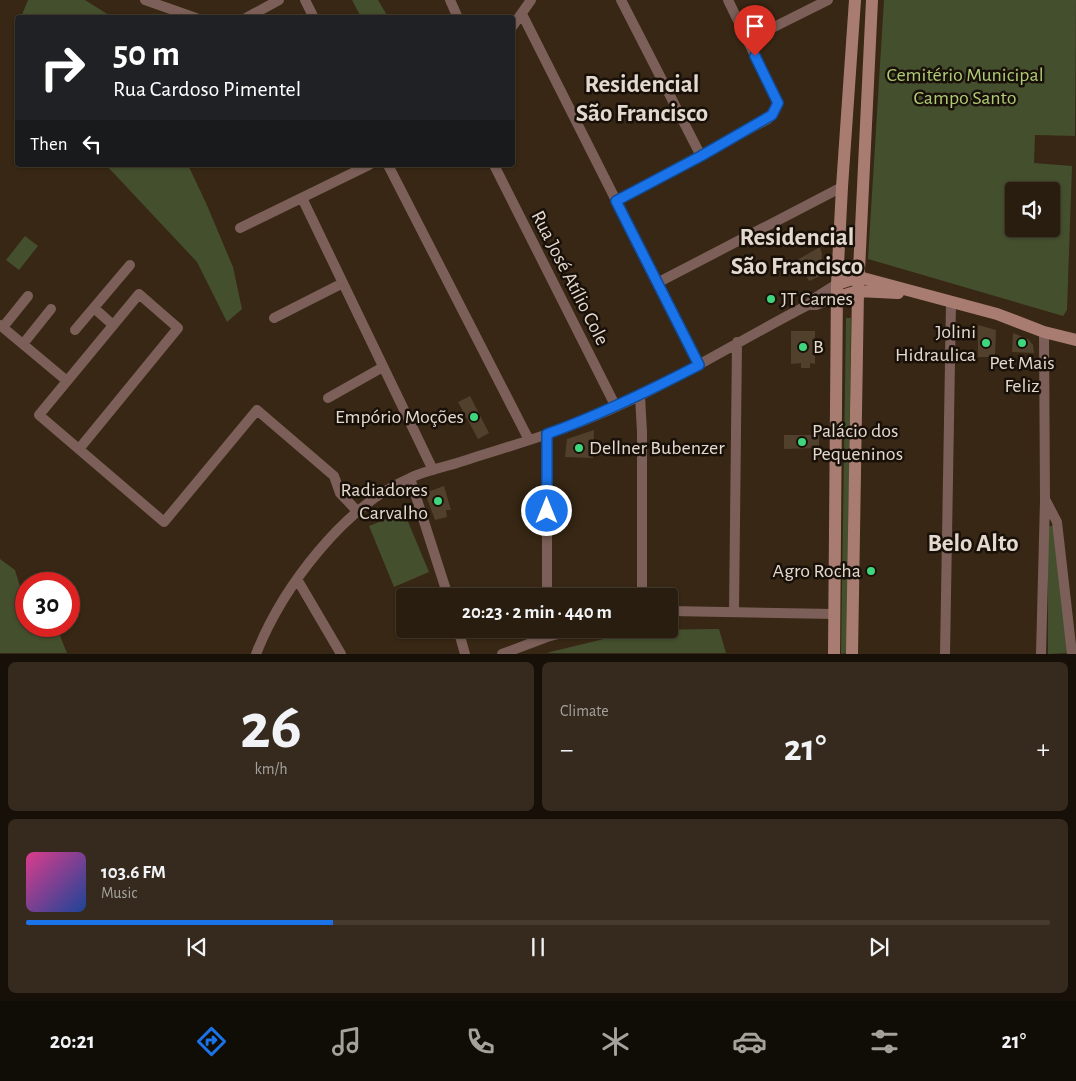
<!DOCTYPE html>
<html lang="en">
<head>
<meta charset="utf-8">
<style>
	:root { --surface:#291d0f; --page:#352a1d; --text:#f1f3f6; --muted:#a5a29e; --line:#453b2f; --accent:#1a73e8 }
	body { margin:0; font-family:"Alegreya Sans",sans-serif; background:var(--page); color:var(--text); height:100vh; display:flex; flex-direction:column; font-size:19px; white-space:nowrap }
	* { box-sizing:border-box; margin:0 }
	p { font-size:16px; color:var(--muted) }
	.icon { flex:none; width:28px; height:28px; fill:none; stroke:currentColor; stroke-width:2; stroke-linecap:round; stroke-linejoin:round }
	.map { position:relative; height:654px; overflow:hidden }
	.sheet { display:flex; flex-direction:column; gap:8px; padding:8px; background:#171008; flex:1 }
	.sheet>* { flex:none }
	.guide { position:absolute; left:15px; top:15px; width:500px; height:152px; border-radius:5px; box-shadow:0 1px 4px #0004,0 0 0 1px var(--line); background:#202124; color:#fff; overflow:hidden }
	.buttons { position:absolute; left:1005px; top:182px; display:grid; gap:10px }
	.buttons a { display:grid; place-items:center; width:55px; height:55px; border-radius:5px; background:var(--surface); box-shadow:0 1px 4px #0004,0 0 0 1px var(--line); font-size:25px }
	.speed { position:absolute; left:15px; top:572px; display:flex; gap:10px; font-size:25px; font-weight:700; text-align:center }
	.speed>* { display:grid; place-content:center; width:65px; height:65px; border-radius:50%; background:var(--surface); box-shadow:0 1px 4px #0004,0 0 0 1px var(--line); line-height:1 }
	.speed .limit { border:8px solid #d22; background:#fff; color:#111 }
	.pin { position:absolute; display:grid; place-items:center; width:42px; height:42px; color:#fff; margin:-51px -21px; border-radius:50% 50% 50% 0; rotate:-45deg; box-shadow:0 0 5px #0007 }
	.pin .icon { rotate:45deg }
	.me { position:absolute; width:55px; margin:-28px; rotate:0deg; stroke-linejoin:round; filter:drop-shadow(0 0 4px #0008) }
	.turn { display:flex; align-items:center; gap:18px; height:105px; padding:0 15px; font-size:22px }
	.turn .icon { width:65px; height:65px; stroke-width:2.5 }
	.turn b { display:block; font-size:35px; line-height:42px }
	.then { display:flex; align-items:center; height:48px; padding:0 15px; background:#0003; gap:10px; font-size:19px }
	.big { font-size:38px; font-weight:700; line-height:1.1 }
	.sheet .card { flex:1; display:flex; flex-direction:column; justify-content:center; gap:8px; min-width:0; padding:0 18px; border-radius:8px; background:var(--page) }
	.sheet .dial { align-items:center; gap:0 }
	.dial b { font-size:65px; line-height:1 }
	.song { display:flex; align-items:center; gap:15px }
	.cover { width:60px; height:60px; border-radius:8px; background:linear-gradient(135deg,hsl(330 70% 55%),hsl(220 70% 35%)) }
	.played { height:5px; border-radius:2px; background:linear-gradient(90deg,var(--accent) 30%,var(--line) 30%) }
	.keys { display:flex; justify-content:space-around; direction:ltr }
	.heat { display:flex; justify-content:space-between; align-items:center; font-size:28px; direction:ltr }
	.sheet .tiles { flex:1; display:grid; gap:8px; grid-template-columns:1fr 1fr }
	.card:last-child { grid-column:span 2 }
	.trip { position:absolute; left:396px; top:588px; width:282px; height:50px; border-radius:5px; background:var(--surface); box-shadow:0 1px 4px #0004,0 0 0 1px var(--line); font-weight:700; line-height:50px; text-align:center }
	.dock { display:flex; height:80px; justify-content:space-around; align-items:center; background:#100c06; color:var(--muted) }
	.dock .icon { width:35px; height:35px }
	.dock .active { color:var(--accent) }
	.dock b { font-size:22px; color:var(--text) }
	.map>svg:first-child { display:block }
	.green { fill:#444f2e; fill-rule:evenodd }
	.building { fill:#51402c }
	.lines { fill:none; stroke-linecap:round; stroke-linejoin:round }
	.street { stroke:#7b5f58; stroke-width:10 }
	.secondary { stroke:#a97c72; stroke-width:12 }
	.route-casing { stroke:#114b97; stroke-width:12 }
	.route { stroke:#1a73e8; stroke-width:9 }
	.poi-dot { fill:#3ed77d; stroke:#191109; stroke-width:2 }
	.labels { text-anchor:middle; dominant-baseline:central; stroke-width:5; stroke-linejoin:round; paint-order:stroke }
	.park-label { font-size:20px; fill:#afcb75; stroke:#191109 }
	.street-label { font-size:20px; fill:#e4d9ce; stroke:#191109 }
	.poi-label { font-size:20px; fill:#e4d9ce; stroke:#191109; text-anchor:start }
	.district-label { font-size:25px; font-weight:bold; fill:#e4d9ce; stroke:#191109 }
</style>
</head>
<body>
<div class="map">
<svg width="1076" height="654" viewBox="0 0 1076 654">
	<rect width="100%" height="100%" fill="#372714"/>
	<path class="green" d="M28,0H85L112,17H116H21Z
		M352,0H378L388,17H361Z
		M884,0H1076L1075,136L1035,135L1034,163L1072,166L1067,310L1063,316L868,259ZM1014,191H1051V229H1014Z
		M106,165H188L206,203L233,267L242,309L227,322L197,262Z
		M25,236L38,246L19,270L6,260Z
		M846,318H851L847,653L841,654Z
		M404,512L429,572L394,587L369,526Z
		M1050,526H1053L1068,653L1048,654V528Z
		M0,559L15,570L24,599L26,601V626H56L67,653H0Z
		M719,629L726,653H546L641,630Z"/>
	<path class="building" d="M820,247L822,254L821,272L818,277L809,281L797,260Z
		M978,325L996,330L995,357H978Z
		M791,331H815V364L810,363V368H801V363L791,364Z
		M1013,333L1028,339L1033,345L1034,353L1012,352Z
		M470,396L489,433L478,439L458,402Z
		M594,430L593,458L565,457L567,439Z
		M784,435H819V448L784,449Z
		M444,486L451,510H446L447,517L435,520L425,493Z"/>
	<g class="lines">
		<path class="street" d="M145,0L196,18
			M305,0L314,18
			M450,0L458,18
			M621,0L701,156
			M522,14L699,365
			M246,18L279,0
			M512,27L531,0
			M748,40L828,0
			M388,165L529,440
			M494,165L616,407
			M302,198L433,470
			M616,201L768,119L772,115L778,103L728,0
			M240,228L369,165
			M657,283L842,187
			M808,305H816L838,297
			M94,308L113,325
			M274,318L343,283
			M0,325L67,381
			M3,327L28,296
			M75,330L130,265
			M23,344L51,309
			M640,396L642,432V596
			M328,398L383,367
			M547,435V596
			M79,449L178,328L139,294L39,415L164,522L257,410L334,476L340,493L357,511
			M410,478L448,596
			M1046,501L1057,522L1072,654
			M297,579L341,654
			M670,611L834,614
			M734,612L737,342
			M458,629L465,654
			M256,654C282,588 344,506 410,478C424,471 441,468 457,463C502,448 549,436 593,417C668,386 736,342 808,305L813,299L837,284
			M502,654L547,637L577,629
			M945,654L951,303
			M1041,654L1045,500L1044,332"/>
		<path class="secondary" d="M837,284L859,277L997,314L1044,332L1076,340
			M838,297L858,291L898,293
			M834,654L837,284L842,187L855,0
			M852,654L858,291L872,0"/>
	</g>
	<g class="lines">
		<g class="route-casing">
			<path id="route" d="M547,511V434C600,415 649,391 699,365L616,201L701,156L772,115L778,103L755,56"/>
		</g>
		<use href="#route" class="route"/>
	</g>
	<g class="poi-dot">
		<circle cx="771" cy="299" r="5"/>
		<circle cx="986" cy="343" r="5"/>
		<circle cx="1022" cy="343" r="5"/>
		<circle cx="803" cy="347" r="5"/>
		<circle cx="474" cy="417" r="5"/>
		<circle cx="802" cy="442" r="5"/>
		<circle cx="579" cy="448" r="5"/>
		<circle cx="438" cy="501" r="5"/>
		<circle cx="871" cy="571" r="5"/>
	</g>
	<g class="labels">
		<g class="park-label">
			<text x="965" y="75">Cemitério Municipal<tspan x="965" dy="23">Campo Santo</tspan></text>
		</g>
		<g class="street-label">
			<text transform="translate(570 278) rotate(63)">Rua José Atílio Cole</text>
		</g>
		<g class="poi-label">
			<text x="781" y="299">JT Carnes</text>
			<text x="976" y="332" text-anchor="end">Jolini<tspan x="976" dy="23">Hidraulica</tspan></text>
			<text x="813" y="347">B</text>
			<text x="1022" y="363" text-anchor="middle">Pet Mais<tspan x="1022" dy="23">Feliz</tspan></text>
			<text x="464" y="417" text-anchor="end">Empório Moções</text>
			<text x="812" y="431">Palácio dos<tspan x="812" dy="23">Pequeninos</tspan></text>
			<text x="589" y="448">Dellner Bubenzer</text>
			<text x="428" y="490" text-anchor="end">Radiadores<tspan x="428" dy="23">Carvalho</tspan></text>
			<text x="861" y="571" text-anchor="end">Agro Rocha</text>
		</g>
		<g class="district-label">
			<text x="642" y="84">Residencial<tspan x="642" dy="29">São Francisco</tspan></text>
			<text x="797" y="237">Residencial<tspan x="797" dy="29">São Francisco</tspan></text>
			<text x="973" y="543">Belo Alto</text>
		</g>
	</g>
</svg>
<div class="buttons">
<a><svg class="icon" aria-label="sound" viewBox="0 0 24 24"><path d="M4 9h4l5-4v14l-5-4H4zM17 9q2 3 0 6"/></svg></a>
</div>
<div class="speed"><div class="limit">30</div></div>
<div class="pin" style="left:755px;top:56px;background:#d93025"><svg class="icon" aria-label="arrive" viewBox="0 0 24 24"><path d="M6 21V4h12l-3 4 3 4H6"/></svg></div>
<svg class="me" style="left:547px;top:511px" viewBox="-20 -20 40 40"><circle r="17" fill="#1a73e8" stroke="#fff" stroke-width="3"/><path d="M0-11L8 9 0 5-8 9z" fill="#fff"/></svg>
<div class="trip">20:23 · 2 min · 440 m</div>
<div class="guide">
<div class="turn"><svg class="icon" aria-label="right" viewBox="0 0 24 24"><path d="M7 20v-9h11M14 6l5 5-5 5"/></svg><div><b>50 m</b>Rua Cardoso Pimentel</div></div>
<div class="then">Then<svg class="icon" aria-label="left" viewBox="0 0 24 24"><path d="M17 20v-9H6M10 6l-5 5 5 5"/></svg></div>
</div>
</div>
<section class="sheet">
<div class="tiles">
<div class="card dial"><b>26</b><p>km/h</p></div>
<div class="card"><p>Climate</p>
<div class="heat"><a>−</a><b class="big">21°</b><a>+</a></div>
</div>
<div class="card">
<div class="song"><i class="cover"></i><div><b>103.6 FM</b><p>Music</p></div></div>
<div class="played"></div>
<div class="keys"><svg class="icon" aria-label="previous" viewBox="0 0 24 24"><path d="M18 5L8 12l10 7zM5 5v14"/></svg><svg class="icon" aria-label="pause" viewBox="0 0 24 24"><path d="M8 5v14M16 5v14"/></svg><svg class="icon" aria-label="next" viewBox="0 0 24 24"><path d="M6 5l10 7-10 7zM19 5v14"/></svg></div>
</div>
</div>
</section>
<nav class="dock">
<b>20:21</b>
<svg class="icon active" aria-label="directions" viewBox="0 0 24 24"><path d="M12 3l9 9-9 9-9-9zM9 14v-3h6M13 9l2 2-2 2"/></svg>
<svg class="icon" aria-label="music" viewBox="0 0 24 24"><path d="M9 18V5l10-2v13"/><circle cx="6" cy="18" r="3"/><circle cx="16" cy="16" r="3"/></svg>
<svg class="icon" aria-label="phone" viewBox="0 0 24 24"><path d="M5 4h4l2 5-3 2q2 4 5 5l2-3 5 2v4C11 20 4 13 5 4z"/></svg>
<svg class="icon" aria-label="climate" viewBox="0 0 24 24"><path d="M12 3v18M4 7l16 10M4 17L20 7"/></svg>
<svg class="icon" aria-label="car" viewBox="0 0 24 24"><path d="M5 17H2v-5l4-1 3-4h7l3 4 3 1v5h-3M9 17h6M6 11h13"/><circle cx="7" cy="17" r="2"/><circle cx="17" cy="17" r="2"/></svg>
<svg class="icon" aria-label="filters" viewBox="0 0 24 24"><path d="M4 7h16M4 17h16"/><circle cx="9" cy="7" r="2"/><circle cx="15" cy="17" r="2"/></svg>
<b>21°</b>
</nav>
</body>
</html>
